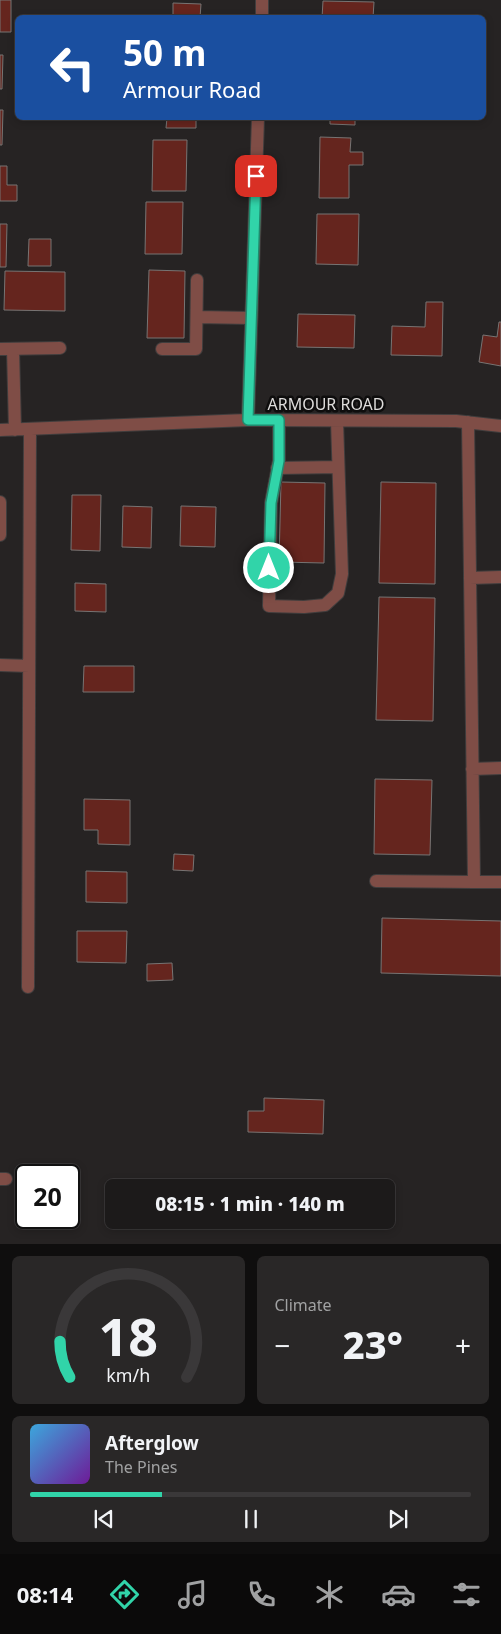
<!DOCTYPE html>
<html lang="en">
<head>
<meta charset="utf-8">
<style>
	:root { --surface:#1c1a1a; --page:#292727; --text:#f1f3f6; --muted:#a0a1a2; --line:#3a3839; --accent:#31d4a9 }
	body { margin:0; font-family:"Noto Sans",sans-serif; background:var(--page); color:var(--text); height:100vh; display:flex; flex-direction:column; font-size:19px; white-space:nowrap }
	* { box-sizing:border-box; margin:0 }
	p { font-size:16px; color:var(--muted) }
	.icon { flex:none; width:28px; height:28px; fill:none; stroke:currentColor; stroke-width:2; stroke-linecap:round; stroke-linejoin:round }
	.map { position:relative; height:1244px; overflow:hidden }
	.panel { display:flex; flex-direction:column; gap:12px; padding:12px; background:#0f0e0e; flex:1 }
	.panel>* { flex:none }
	.top-card { position:absolute; left:15px; top:15px; width:471px; height:105px; border-radius:8px; box-shadow:0 2px 8px #0003,0 0 0 1px var(--line); background:#1a4fa0; color:#fff; overflow:hidden }
	.speed { position:absolute; left:15px; top:1164px; display:flex; gap:10px; font-size:25px; font-weight:700; text-align:center }
	.speed>* { display:grid; place-content:center; width:65px; height:65px; border-radius:50%; background:var(--surface); box-shadow:0 2px 8px #0003,0 0 0 1px var(--line); line-height:1 }
	.speed .limit { border:2px solid #111; border-radius:8px; background:#fff; color:#111 }
	.pin { position:absolute; display:grid; place-items:center; width:42px; height:42px; color:#fff; margin:-21px; border-radius:10px; box-shadow:0 2px 8px #0006 }
	.me { position:absolute; width:55px; margin:-28px; rotate:0deg; stroke-linejoin:round; filter:drop-shadow(0 0 4px #0008) }
	.turn { display:flex; align-items:center; gap:18px; height:105px; padding:0 25px; font-size:22px }
	.turn .icon { width:65px; height:65px; stroke-width:2.5 }
	.turn b { display:block; font-size:35px; line-height:42px }
	.big { font-size:38px; font-weight:800; line-height:1.1 }
	.panel .widget { flex:1; display:flex; flex-direction:column; justify-content:center; gap:8px; min-width:0; padding:0 18px; border-radius:8px; background:var(--page) }
	.panel .dial { align-items:center; gap:0 }
	.dial svg { height:130px; overflow:visible; fill:none; stroke:var(--line); stroke-width:7; stroke-linecap:round; text-anchor:middle }
	.dial text { fill:var(--text); stroke:none }
	.song { display:flex; align-items:center; gap:15px }
	.cover { width:60px; height:60px; border-radius:8px; background:linear-gradient(135deg,hsl(200 70% 55%),hsl(280 70% 35%)) }
	.played { height:5px; border-radius:2px; background:linear-gradient(90deg,var(--accent) 30%,var(--line) 30%) }
	.keys { display:flex; justify-content:space-around; direction:ltr }
	.heat { display:flex; justify-content:space-between; align-items:center; font-size:28px; direction:ltr }
	.panel .tiles { flex:1; display:grid; gap:12px; grid-template-columns:1fr 1fr }
	.widget:last-child { grid-column:span 2 }
	.trip { position:absolute; left:105px; top:1179px; width:290px; height:50px; border-radius:8px; background:var(--surface); box-shadow:0 2px 8px #0003,0 0 0 1px var(--line); font-weight:800; line-height:50px; text-align:center }
	.tab-bar { display:flex; height:80px; justify-content:space-around; align-items:center; background:#0b0a0a; color:var(--muted) }
	.tab-bar .icon { width:35px; height:35px }
	.tab-bar .selected { color:var(--accent) }
	.tab-bar b { font-size:22px; color:var(--text) }
	.map>svg:first-child { display:block }
	.building { fill:#65251e; stroke:#777473 }
	.lines { fill:none; stroke-linecap:round; stroke-linejoin:round }
	.minor-casing { stroke:#403d3d; stroke-width:14 }
	.minor { stroke:#7f4d46; stroke-width:12 }
	.route-casing { stroke:#208a6e; stroke-width:12 }
	.route { stroke:#31d4a9; stroke-width:9 }
	.labels { text-anchor:middle; dominant-baseline:central; stroke-width:5; stroke-linejoin:round; paint-order:stroke }
	.street-label { font-size:16px; fill:#dedcdb; stroke:#0e0d0d }
</style>
</head>
<body>
<div class="map">
<svg width="501" height="1244" viewBox="0 0 501 1244">
	<rect width="100%" height="100%" fill="#262323"/>
	<path class="building" d="M0,0H11V32H0Z
		M323,1L374,2L373,18H322Z
		M173,3L201,4L200,18H173Z
		M0,55H3L2,89H0Z
		M0,110H3L2,145H0Z
		M167,118H196V128H166Z
		M330,118H355V125L330,124Z
		M320,137L351,138L350,152H363V165H349V198H319Z
		M153,140H187L186,191H152Z
		M0,166H7V185H17V201H0Z
		M146,202H183L182,254H145Z
		M317,214H359L358,265L316,264Z
		M0,224H7L6,267H0Z
		M29,239H51V266H28Z
		M149,270L185,271L184,338H147Z
		M5,271L65,272V311L4,310Z
		M426,302H443L442,356L391,355L392,326L425,327Z
		M298,314L355,315L354,348L297,347Z
		M499,322H501V366L479,362L483,335L497,337Z
		M281,482L325,483L324,563L279,562Z
		M381,482L436,483L435,584L379,583Z
		M72,495H101L100,551L71,550Z
		M123,506L152,507L151,548L122,547Z
		M181,506L216,507L215,547L180,546Z
		M75,583L106,584V612L75,611Z
		M379,597L435,598L433,721L376,720Z
		M84,666H134V692H83Z
		M375,779L432,780L430,855L374,854Z
		M84,799L130,800V845L98,844V830H84Z
		M174,854L194,855L193,871L173,870Z
		M86,871L127,872V903L86,902Z
		M382,918L501,921V976L381,973Z
		M77,931H127L126,963L77,962Z
		M172,963L173,980L147,981V964Z
		M264,1098L324,1100L323,1134L248,1132V1111H264Z"/>
	<g class="lines">
		<g class="minor-casing">
			<path id="minor" d="M262,18V0
				M197,317L251,318
				M0,349L60,348
				M13,349L15,430
				M162,349H196L197,280
				M248,420L258,118
				M279,420V461L271,503L269,606L304,607L325,605L338,593L342,574L337,421
				M468,422L474,882H501
				M0,430L248,420L456,421L501,426
				M277,468L338,467
				M0,502V535
				M470,578L501,577
				M0,665L29,666
				M472,769L501,768
				M376,881L474,882
				M28,987L30,430
				M0,1179H6"/>
		</g>
		<use href="#minor" class="minor"/>
	</g>
	<g class="lines">
		<g class="route-casing">
			<path id="route" d="M256,176L248,420H279V461L271,503L269,568"/>
		</g>
		<use href="#route" class="route"/>
	</g>
	<g class="labels">
		<g class="street-label">
			<text x="326" y="404">ARMOUR ROAD</text>
		</g>
	</g>
</svg>
<div class="speed"><div class="limit">20</div></div>
<div class="pin" style="left:256px;top:176px;background:#d93025"><svg class="icon" aria-label="arrive" viewBox="0 0 24 24"><path d="M6 21V4h12l-3 4 3 4H6"/></svg></div>
<svg class="me" style="left:269px;top:568px" viewBox="-20 -20 40 40"><circle r="17" fill="#31d4a9" stroke="#fff" stroke-width="3"/><path d="M0-11L8 9 0 5-8 9z" fill="#fff"/></svg>
<div class="trip">08:15 · 1 min · 140 m</div>
<div class="top-card">
<div class="turn"><svg class="icon" aria-label="left" viewBox="0 0 24 24"><path d="M17 20v-9H6M10 6l-5 5 5 5"/></svg><div><b>50 m</b>Armour Road</div></div>
</div>
</div>
<section class="panel">
<div class="tiles">
<div class="widget dial"><svg viewBox="0 0 100 80">
<path d="M14 69A42 42 0 1 1 86 69"/>
<path d="M14 69A42 42 0 0 1 8 47" stroke="#31d4a9"/>
<text x="50" y="56" font-size="32" font-weight="700">18</text>
<text x="50" y="72" font-size="11">km/h</text>
</svg></div>
<div class="widget"><p>Climate</p>
<div class="heat"><a>−</a><b class="big">23°</b><a>+</a></div>
</div>
<div class="widget">
<div class="song"><i class="cover"></i><div><b>Afterglow</b><p>The Pines</p></div></div>
<div class="played"></div>
<div class="keys"><svg class="icon" aria-label="previous" viewBox="0 0 24 24"><path d="M18 5L8 12l10 7zM5 5v14"/></svg><svg class="icon" aria-label="pause" viewBox="0 0 24 24"><path d="M8 5v14M16 5v14"/></svg><svg class="icon" aria-label="next" viewBox="0 0 24 24"><path d="M6 5l10 7-10 7zM19 5v14"/></svg></div>
</div>
</div>
</section>
<nav class="tab-bar">
<b>08:14</b>
<svg class="icon selected" aria-label="directions" viewBox="0 0 24 24"><path d="M12 3l9 9-9 9-9-9zM9 14v-3h6M13 9l2 2-2 2"/></svg>
<svg class="icon" aria-label="music" viewBox="0 0 24 24"><path d="M9 18V5l10-2v13"/><circle cx="6" cy="18" r="3"/><circle cx="16" cy="16" r="3"/></svg>
<svg class="icon" aria-label="phone" viewBox="0 0 24 24"><path d="M5 4h4l2 5-3 2q2 4 5 5l2-3 5 2v4C11 20 4 13 5 4z"/></svg>
<svg class="icon" aria-label="climate" viewBox="0 0 24 24"><path d="M12 3v18M4 7l16 10M4 17L20 7"/></svg>
<svg class="icon" aria-label="car" viewBox="0 0 24 24"><path d="M5 17H2v-5l4-1 3-4h7l3 4 3 1v5h-3M9 17h6M6 11h13"/><circle cx="7" cy="17" r="2"/><circle cx="17" cy="17" r="2"/></svg>
<svg class="icon" aria-label="filters" viewBox="0 0 24 24"><path d="M4 7h16M4 17h16"/><circle cx="9" cy="7" r="2"/><circle cx="15" cy="17" r="2"/></svg>
</nav>
</body>
</html>
